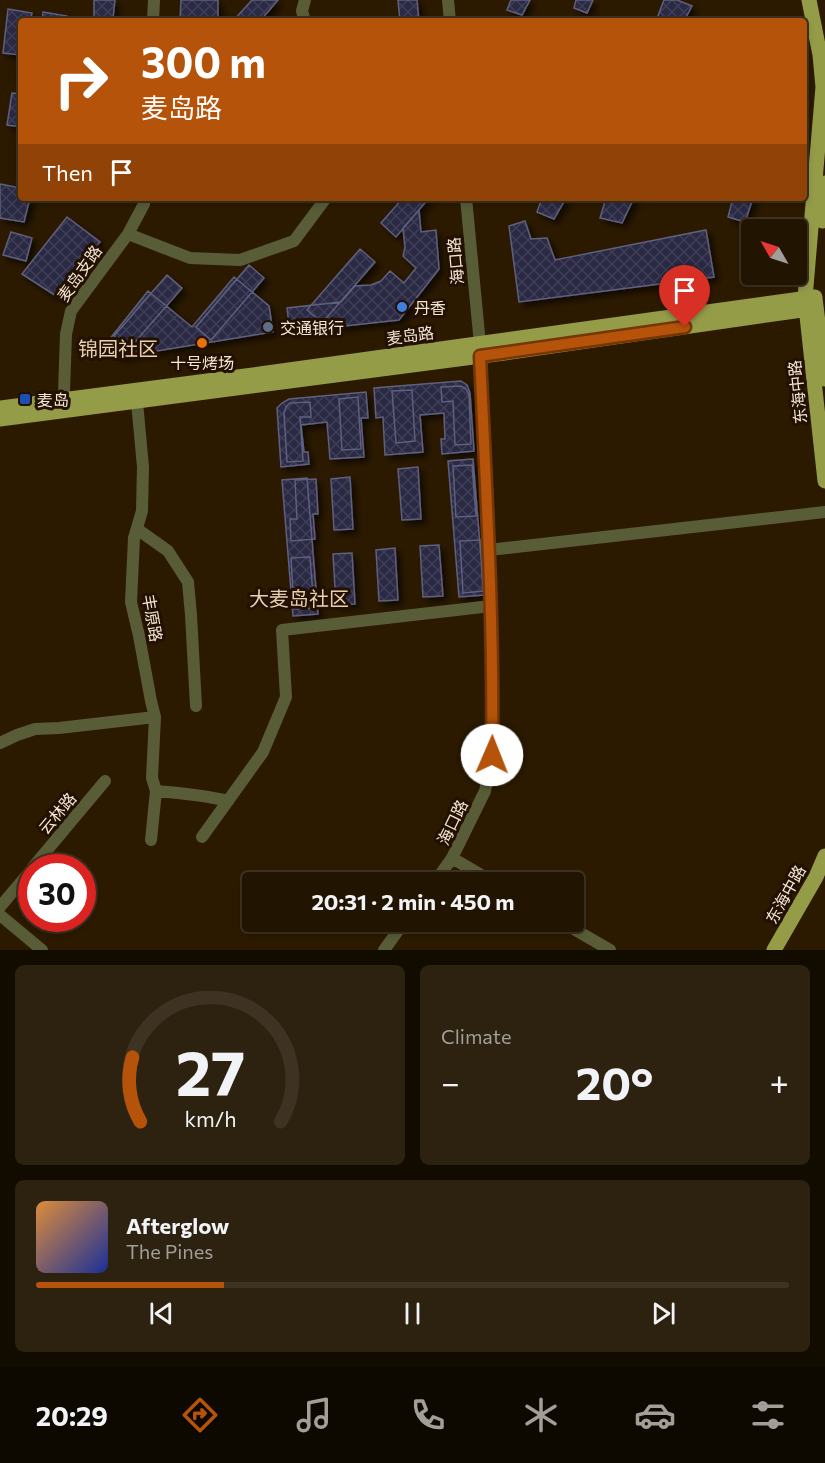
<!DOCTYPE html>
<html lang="en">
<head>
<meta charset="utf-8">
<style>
	:root { --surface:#211400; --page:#2d210f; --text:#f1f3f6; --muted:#a29e99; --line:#3e3322; --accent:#b45309 }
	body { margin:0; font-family:Commissioner,"Noto Sans SC",sans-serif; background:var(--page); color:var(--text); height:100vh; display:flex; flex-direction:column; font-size:22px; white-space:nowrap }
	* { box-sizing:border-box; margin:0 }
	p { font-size:20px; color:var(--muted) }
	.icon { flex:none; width:33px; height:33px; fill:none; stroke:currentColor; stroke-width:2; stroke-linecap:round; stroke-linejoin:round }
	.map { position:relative; height:950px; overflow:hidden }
	.panel { display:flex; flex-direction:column; gap:15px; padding:15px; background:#120b00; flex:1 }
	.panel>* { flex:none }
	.banner { position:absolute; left:18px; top:18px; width:789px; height:183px; border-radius:6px; box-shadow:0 3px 9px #0003,0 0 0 2px var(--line); background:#b45309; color:#fff; overflow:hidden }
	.needle { width:39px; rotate:309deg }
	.controls { position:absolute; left:741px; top:219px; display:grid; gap:12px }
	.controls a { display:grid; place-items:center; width:66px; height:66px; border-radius:6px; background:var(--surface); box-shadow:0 3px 9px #0003,0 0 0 2px var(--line); font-size:30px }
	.speed { position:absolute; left:18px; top:854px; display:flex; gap:12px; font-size:30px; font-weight:700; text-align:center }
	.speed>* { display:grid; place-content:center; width:78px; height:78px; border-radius:50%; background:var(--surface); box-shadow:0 3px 9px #0003,0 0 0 2px var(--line); line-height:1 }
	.speed .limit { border:9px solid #d22; background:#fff; color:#111 }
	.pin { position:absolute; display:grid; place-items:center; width:51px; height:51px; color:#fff; margin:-62px -26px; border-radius:50% 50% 50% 0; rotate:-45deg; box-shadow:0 0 6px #0007 }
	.pin .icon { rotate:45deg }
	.me { position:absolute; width:66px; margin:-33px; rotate:1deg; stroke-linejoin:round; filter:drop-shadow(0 0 4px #0008) }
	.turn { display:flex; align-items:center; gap:21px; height:126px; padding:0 24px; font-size:27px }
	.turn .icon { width:78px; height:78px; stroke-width:2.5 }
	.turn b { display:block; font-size:42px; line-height:51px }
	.then { display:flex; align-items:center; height:57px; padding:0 24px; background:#0003; gap:12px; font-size:22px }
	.big { font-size:45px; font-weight:700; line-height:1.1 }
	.panel .widget { flex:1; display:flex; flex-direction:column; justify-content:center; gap:9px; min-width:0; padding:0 21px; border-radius:9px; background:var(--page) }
	.panel .dial { align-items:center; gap:0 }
	.dial svg { height:156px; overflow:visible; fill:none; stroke:var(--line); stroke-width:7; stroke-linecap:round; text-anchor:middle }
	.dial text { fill:var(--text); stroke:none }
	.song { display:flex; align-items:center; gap:18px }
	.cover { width:72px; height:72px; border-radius:9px; background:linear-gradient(135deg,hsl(30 70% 55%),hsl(230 70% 35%)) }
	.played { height:6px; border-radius:3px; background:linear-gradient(90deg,var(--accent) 25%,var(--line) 25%) }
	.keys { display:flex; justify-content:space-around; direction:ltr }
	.heat { display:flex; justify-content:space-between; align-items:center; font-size:33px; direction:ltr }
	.panel .tiles { flex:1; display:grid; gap:15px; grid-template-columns:1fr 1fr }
	.widget:last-child { grid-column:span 2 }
	.trip { position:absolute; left:242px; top:872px; width:342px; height:60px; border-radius:6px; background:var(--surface); box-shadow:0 3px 9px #0003,0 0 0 2px var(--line); font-weight:700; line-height:60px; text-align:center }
	.menu { display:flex; height:96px; justify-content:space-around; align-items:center; background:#0d0800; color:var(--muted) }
	.menu .icon { width:42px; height:42px }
	.menu .current { color:var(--accent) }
	.menu b { font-size:27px; color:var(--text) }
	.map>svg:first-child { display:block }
	.building { fill:url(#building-cross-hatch); stroke:#5f5f7f; stroke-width:1.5; filter:url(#shadow) }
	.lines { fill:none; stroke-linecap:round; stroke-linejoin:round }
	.minor { stroke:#595d37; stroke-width:12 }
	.major { stroke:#949c48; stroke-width:15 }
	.route-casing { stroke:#753606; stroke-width:15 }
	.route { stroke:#b45309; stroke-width:10 }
	.shop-dot { fill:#3f7fe0; stroke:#221000; stroke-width:2 }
	.service-dot { fill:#5c6f8a; stroke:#221000; stroke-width:2 }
	.food-dot { fill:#e8710a; stroke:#221000; stroke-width:2 }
	.transit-dot { fill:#1a4fb4; stroke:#221000; stroke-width:2 }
	.labels { text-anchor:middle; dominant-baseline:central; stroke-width:6; stroke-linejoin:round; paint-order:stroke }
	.street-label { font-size:16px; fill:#f3e6d7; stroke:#221000 }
	.poi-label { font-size:16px; fill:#f3e6d7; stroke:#221000; text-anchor:start }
	.quarter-label { font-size:20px; fill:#e9cfb1; stroke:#221000 }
</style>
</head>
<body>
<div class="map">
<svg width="825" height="950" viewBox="0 0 825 950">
	<defs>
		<pattern id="building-cross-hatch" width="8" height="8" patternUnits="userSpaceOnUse" patternTransform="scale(1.5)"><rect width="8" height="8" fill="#2a2945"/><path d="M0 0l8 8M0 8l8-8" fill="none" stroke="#3f3e56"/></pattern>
		<filter id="shadow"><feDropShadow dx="4.5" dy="4.5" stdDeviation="3" flood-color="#0009"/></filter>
	</defs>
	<rect width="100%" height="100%" fill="#2c1a00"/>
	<path class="building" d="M94,0H115L113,18L94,19Z
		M181,0H218V21H180Z
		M252,0H278L260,21H233Z
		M398,0H417L419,21H400Z
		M511,0H530L522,15L507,10Z
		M576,0H593L587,13L574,8Z
		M664,0H677L692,6L684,21H656Z
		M8,9L32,13L30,21H21V55L3,53Z
		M43,12L67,16L66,21H42Z
		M12,93L21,94V127L7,125Z
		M0,184L21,188V198H30L24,222L0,218Z
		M403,198H429L396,237L381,223Z
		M542,198H566L554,219L537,212Z
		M606,198H634L622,223L600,218Z
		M733,198H753L745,222L728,217Z
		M419,210L421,232L436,230L439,269L399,320L290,332L287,308L341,302L355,286L371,285L381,281L390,271L404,283L416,268L403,256L405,247L403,228Z
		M67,217L100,242L56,296L22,274Z
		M525,221L531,239L547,238L555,260L706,230L714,277L519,302L509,226Z
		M11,232L32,238L26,261L3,255Z
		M360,249L375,262L322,323L307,310Z
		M249,265L264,278L211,340L196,327Z
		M167,275L182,288L129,349L114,336Z
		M234,277L269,306L273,332L120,357L105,345L148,291L192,327Z
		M461,381L467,385L470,393L474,451L442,454L441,439H445L444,413L420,415L423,452L385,455L383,417L376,418L374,388Z
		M461,386L466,389L469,395L471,444L455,445L453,401L442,402L441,387Z
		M412,390L415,441L396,443L392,391Z
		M366,392L368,418H361L364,457L330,459L327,422L301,425L304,452H308L309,464L281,467L277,408L282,403L289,399Z
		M358,397L361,449L342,450L339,399Z
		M310,402L311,417H300L303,461L287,462L284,413L286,407L290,403Z
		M473,459L484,595L459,597L448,461Z
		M472,465L476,516L456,517L453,466Z
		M418,467L421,519L402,520L398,469Z
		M350,477L353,529L334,530L331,479Z
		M307,478L318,614L293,616L282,480Z
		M316,479L318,514H313L315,539L291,541L290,519H297L295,480Z
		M480,540L483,591L463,593L460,541Z
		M439,545L443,596L423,597L420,546Z
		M395,548L398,600L379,601L376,550Z
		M352,553L355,604L336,605L333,554Z
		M310,557L314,608L294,609L291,558Z"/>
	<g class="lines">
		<path class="minor" d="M448,0L450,21
			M153,21L154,0
			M305,21L302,11L305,0
			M128,234L190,258L240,260L294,241L326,198
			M137,402L143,467L142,511L134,538L131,602L139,636L151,701L155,717L152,778L156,791L151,840
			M65,406L64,392L66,334L71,311L128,234L144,204L145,198
			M137,529L168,551L188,582L191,615L196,706
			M489,550L825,512
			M0,743L17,735L35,729L59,728L155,717
			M156,791C181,793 204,795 228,801
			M202,837L263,752L286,697L282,630L491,606
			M452,858L493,882
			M33,867L105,781
			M435,882L452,858L485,791L492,755L493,706L489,530L481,355L466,198
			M0,907L32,869
			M0,915L42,950
			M560,921L610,950
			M384,950L405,921"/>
		<path class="major" d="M809,0L820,55L823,87L805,298L825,481
			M822,221L825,183
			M815,298L825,379
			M0,408L260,374L815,297
			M0,419L504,353L816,308
			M774,950L816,877L825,856"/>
	</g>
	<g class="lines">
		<g class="route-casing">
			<path id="route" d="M492,755C494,622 486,489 480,356L685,327"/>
		</g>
		<use href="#route" class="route"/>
	</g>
	<circle class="shop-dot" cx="402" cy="307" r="6"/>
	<circle class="service-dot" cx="268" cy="327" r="6"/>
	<circle class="food-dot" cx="202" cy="343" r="6"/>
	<rect class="transit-dot" x="19" y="393" width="12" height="12" rx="3"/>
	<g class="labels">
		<g class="street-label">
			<text transform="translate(455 261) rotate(-95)">海口路</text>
			<text transform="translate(79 273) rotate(-55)">麦岛支路</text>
			<text transform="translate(410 335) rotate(-8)">麦岛路</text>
			<text transform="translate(797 392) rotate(-96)">东海中路</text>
			<text transform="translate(153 618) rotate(80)">丰原路</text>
			<text transform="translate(57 813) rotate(-50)">云林路</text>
			<text transform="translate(452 822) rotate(-64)">海口路</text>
			<text transform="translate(785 894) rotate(-61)">东海中路</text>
		</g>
		<g class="poi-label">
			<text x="414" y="307">丹香</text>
			<text x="280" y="327">交通银行</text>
			<text x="202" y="362" text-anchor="middle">十号烤场</text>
			<text x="37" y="399">麦岛</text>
		</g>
		<g class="quarter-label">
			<text x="118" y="348">锦园社区</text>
			<text x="299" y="598">大麦岛社区</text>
		</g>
	</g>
</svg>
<div class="controls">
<a><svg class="needle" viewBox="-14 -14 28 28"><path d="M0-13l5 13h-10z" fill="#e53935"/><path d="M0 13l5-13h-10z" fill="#a29e99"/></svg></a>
</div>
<div class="speed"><div class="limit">30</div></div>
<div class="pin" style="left:685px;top:327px;background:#d93025"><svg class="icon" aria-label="arrive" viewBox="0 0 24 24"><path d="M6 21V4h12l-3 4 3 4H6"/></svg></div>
<svg class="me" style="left:492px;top:755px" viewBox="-20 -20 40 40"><circle r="19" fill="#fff"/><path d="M0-13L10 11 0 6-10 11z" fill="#b45309"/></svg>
<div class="trip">20:31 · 2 min · 450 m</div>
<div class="banner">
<div class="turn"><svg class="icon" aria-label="right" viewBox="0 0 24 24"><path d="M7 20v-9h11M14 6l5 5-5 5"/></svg><div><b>300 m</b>麦岛路</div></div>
<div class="then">Then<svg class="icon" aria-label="arrive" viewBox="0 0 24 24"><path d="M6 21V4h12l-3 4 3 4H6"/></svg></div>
</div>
</div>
<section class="panel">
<div class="tiles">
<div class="widget dial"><svg viewBox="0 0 100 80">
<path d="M14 69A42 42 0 1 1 86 69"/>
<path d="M14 69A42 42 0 0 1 10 36" stroke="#b45309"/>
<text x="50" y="56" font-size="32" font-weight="700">27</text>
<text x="50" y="72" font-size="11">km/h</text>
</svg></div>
<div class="widget"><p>Climate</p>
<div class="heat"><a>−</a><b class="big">20°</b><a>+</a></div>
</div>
<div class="widget">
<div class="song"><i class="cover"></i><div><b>Afterglow</b><p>The Pines</p></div></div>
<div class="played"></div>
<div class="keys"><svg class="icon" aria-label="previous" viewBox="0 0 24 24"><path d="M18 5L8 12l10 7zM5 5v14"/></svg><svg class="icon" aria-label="pause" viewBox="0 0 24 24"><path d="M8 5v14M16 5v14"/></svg><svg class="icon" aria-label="next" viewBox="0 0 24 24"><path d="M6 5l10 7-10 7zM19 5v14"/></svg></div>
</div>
</div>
</section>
<nav class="menu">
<b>20:29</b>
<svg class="icon current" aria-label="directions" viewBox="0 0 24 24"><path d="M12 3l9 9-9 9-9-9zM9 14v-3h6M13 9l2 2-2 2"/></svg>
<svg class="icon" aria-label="music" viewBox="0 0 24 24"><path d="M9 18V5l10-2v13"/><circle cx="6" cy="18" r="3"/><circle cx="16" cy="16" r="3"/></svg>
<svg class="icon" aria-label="phone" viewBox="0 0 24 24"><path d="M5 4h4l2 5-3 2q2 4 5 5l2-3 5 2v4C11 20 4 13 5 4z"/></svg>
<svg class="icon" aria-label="climate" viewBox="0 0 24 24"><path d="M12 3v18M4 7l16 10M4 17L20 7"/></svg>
<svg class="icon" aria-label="car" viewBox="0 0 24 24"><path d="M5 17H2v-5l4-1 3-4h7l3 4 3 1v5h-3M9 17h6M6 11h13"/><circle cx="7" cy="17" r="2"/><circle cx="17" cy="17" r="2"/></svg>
<svg class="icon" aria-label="filters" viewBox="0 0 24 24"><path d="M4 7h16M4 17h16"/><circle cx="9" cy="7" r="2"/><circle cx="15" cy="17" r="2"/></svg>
</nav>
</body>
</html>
